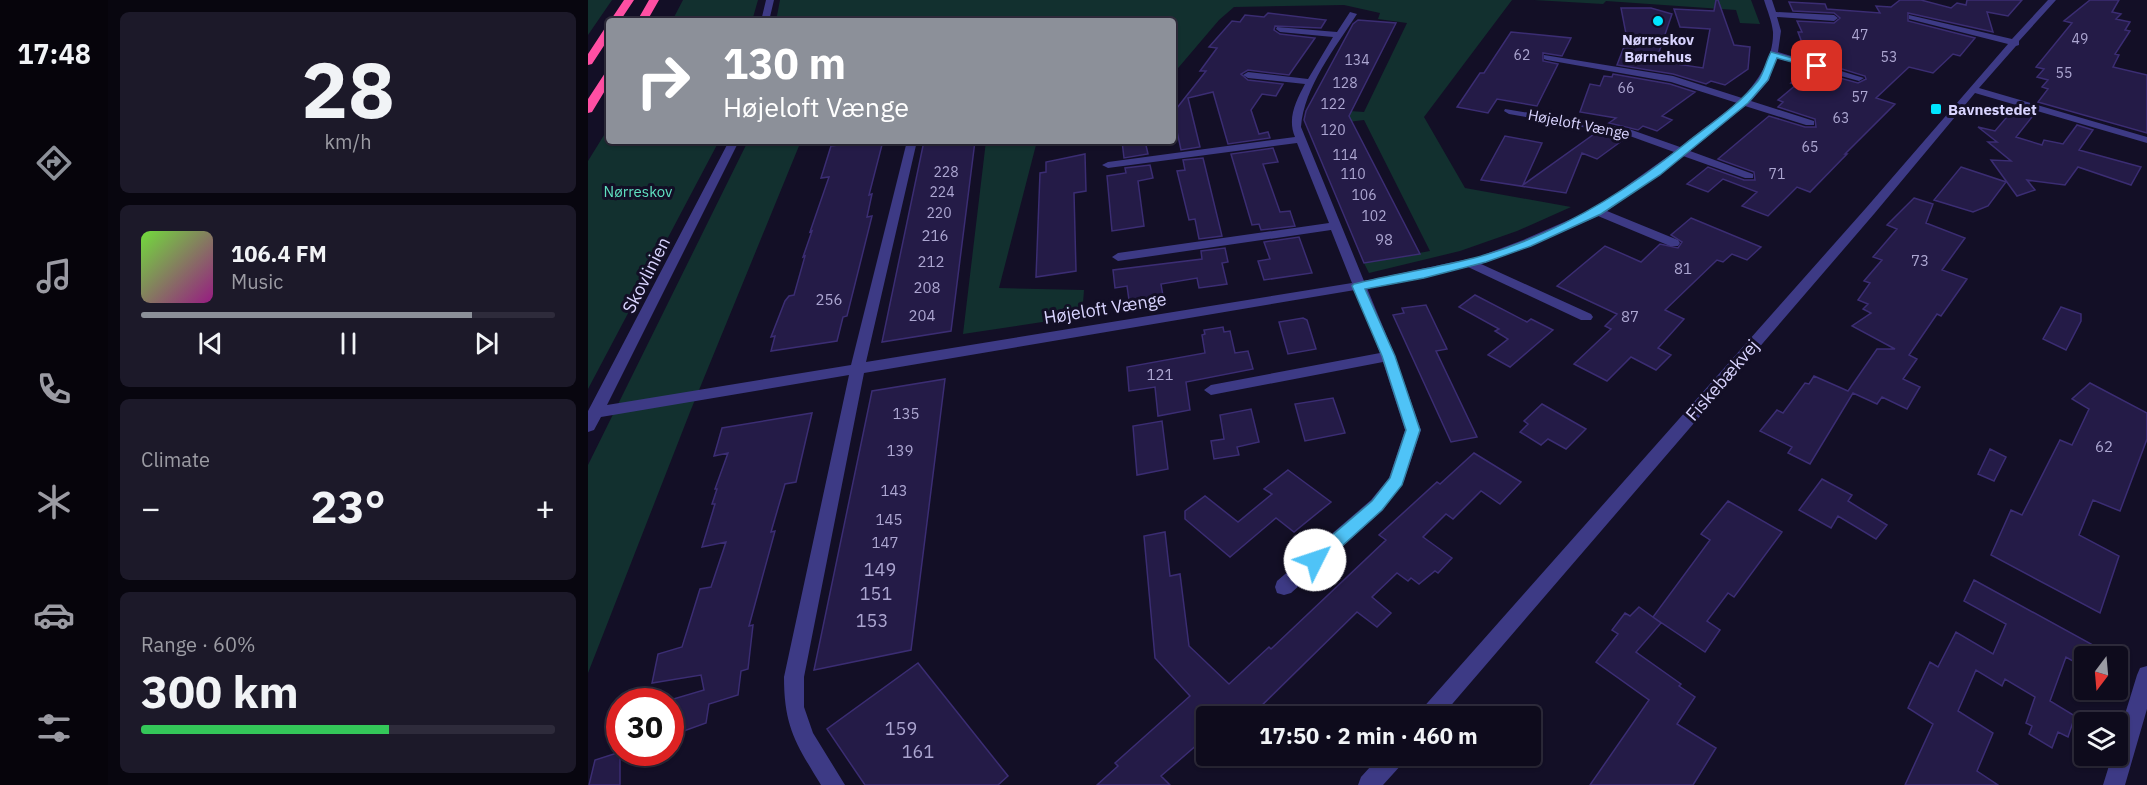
<!DOCTYPE html>
<html lang="en">
<head>
<meta charset="utf-8">
<style>
	:root { --surface:#0e0b1c; --page:#1c1929; --text:#f1f3f6; --muted:#9b9ba3; --line:#2e2b3b; --accent:#8c9099 }
	body { margin:0; font-family:"IBM Plex Sans",sans-serif; background:var(--page); color:var(--text); height:100vh; display:flex; flex-direction:column; font-size:22px; white-space:nowrap }
	* { box-sizing:border-box; margin:0 }
	p { font-size:20px; color:var(--muted) }
	.icon { flex:none; width:33px; height:33px; fill:none; stroke:currentColor; stroke-width:2; stroke-linecap:round; stroke-linejoin:round }
	.map { position:relative; flex:1; overflow:hidden }
	.side { display:flex; flex-direction:column; gap:12px; padding:12px; background:#08060f; width:480px }
	.side>* { flex:none }
	.hud { position:absolute; left:18px; top:18px; width:570px; height:126px; border-radius:6px; box-shadow:0 2px 4px #0004,0 0 0 2px var(--line); background:#8c9099; color:#fff; overflow:hidden }
	.needle { width:39px; rotate:196deg }
	.fabs { position:absolute; left:1486px; top:646px; display:grid; gap:12px }
	.fabs a { display:grid; place-items:center; width:54px; height:54px; border-radius:6px; background:var(--surface); box-shadow:0 2px 4px #0004,0 0 0 2px var(--line); font-size:30px }
	.speed { position:absolute; left:18px; top:688px; display:flex; gap:12px; font-size:30px; font-weight:700; text-align:center }
	.speed>* { display:grid; place-content:center; width:78px; height:78px; border-radius:50%; background:var(--surface); box-shadow:0 2px 4px #0004,0 0 0 2px var(--line); line-height:1 }
	.speed .limit { border:9px solid #d22; background:#fff; color:#111 }
	.pin { position:absolute; display:grid; place-items:center; width:51px; height:51px; color:#fff; margin:-26px; border-radius:12px; box-shadow:0 3px 9px #0006 }
	.me { position:absolute; width:66px; margin:-33px; rotate:49deg; stroke-linejoin:round; filter:drop-shadow(0 0 4px #0008) }
	.turn { display:flex; align-items:center; gap:21px; height:126px; padding:0 18px; font-size:27px }
	.turn .icon { width:78px; height:78px; stroke-width:2.5 }
	.turn b { display:block; font-size:42px; line-height:51px }
	.big { font-size:45px; font-weight:800; line-height:1.1 }
	.side .widget { flex:1; display:flex; flex-direction:column; justify-content:center; gap:9px; min-width:0; padding:0 21px; border-radius:9px; background:var(--page) }
	.side .dial { align-items:center; gap:0 }
	.dial b { font-size:78px; line-height:1 }
	.song { display:flex; align-items:center; gap:18px }
	.cover { width:72px; height:72px; border-radius:9px; background:linear-gradient(135deg,hsl(100 70% 55%),hsl(310 70% 35%)) }
	.played { height:6px; border-radius:3px; background:linear-gradient(90deg,var(--accent) 80%,var(--line) 80%) }
	.keys { display:flex; justify-content:space-around; direction:ltr }
	.heat { display:flex; justify-content:space-between; align-items:center; font-size:33px; direction:ltr }
	.charge { height:9px; border-radius:4px; background:linear-gradient(90deg,#34c759 60%,var(--line) 0) }
	.trip { position:absolute; left:608px; top:706px; width:345px; height:60px; border-radius:6px; background:var(--surface); box-shadow:0 2px 4px #0004,0 0 0 2px var(--line); font-weight:800; line-height:60px; text-align:center }
	main { display:flex; flex:1; min-height:0 }
	.dock { display:flex; flex-direction:column; width:108px; justify-content:space-around; align-items:center; background:#06040b; color:var(--muted) }
	.dock .icon { width:42px; height:42px }
	.dock .on { color:var(--accent) }
	.dock b { font-size:27px; color:var(--text) }
	.map>svg:first-child { display:block }
	.green { fill:#12302f }
	.building { fill:#241b47; stroke:#3b2d73; stroke-width:1.5 }
	.lines { fill:none; stroke-linecap:round; stroke-linejoin:round }
	.minor { fill:#3d3a85; fill-rule:evenodd }
	.highway { fill:#ff4fa3; fill-rule:evenodd }
	.route { fill:#4fc3f7; stroke:#337fa1; stroke-width:1.5 }
	.poi-dot { fill:#00e5ff; stroke:#130f26; stroke-width:2 }
	.labels { text-anchor:middle; dominant-baseline:central; stroke-width:6; stroke-linejoin:round; paint-order:stroke }
	.far-number-label { font-size:14px; fill:#aca6d1 }
	.far-poi-label { font-size:15px; font-weight:bold; fill:#d9d4ff; stroke:#130f26 }
	.far-street-label { font-size:15px; fill:#d9d4ff; stroke:#130f26 }
	.far-park-label { font-size:15px; fill:#5fe0c0; stroke:#130f26 }
	.number-label { font-size:15px; fill:#aca6d1 }
	.street-label { font-size:18px; fill:#d9d4ff; stroke:#130f26 }
	.near-number-label { font-size:18px; fill:#aca6d1 }
</style>
</head>
<body>
<main>
<nav class="dock">
<b>17:48</b>
<svg class="icon on" aria-label="directions" viewBox="0 0 24 24"><path d="M12 3l9 9-9 9-9-9zM9 14v-3h6M13 9l2 2-2 2"/></svg>
<svg class="icon" aria-label="music" viewBox="0 0 24 24"><path d="M9 18V5l10-2v13"/><circle cx="6" cy="18" r="3"/><circle cx="16" cy="16" r="3"/></svg>
<svg class="icon" aria-label="phone" viewBox="0 0 24 24"><path d="M5 4h4l2 5-3 2q2 4 5 5l2-3 5 2v4C11 20 4 13 5 4z"/></svg>
<svg class="icon" aria-label="climate" viewBox="0 0 24 24"><path d="M12 3v18M4 7l16 10M4 17L20 7"/></svg>
<svg class="icon" aria-label="car" viewBox="0 0 24 24"><path d="M5 17H2v-5l4-1 3-4h7l3 4 3 1v5h-3M9 17h6M6 11h13"/><circle cx="7" cy="17" r="2"/><circle cx="17" cy="17" r="2"/></svg>
<svg class="icon" aria-label="filters" viewBox="0 0 24 24"><path d="M4 7h16M4 17h16"/><circle cx="9" cy="7" r="2"/><circle cx="15" cy="17" r="2"/></svg>
</nav>
<section class="side">
<div class="widget dial"><b>28</b><p>km/h</p></div>
<div class="widget">
<div class="song"><i class="cover"></i><div><b>106.4 FM</b><p>Music</p></div></div>
<div class="played"></div>
<div class="keys"><svg class="icon" aria-label="previous" viewBox="0 0 24 24"><path d="M18 5L8 12l10 7zM5 5v14"/></svg><svg class="icon" aria-label="pause" viewBox="0 0 24 24"><path d="M8 5v14M16 5v14"/></svg><svg class="icon" aria-label="next" viewBox="0 0 24 24"><path d="M6 5l10 7-10 7zM19 5v14"/></svg></div>
</div>
<div class="widget"><p>Climate</p>
<div class="heat"><a>−</a><b class="big">23°</b><a>+</a></div>
</div>
<div class="widget"><p>Range · 60%</p><b class="big">300 km</b><div class="charge"></div></div>
</section>
<div class="map">
<svg width="1559" height="785" viewBox="0 0 1559 785">
	<rect width="100%" height="100%" fill="#130f26"/>
	<path class="green" d="M0,0H24L0,35Z
		M95,0H170L164,21H84Z
		M192,0H924L836,117L877,188L983,207L929,231L872,251L781,273L776,263L842,251L776,120L719,127L720,108L776,112L819,23L790,19L792,13L756,5L646,7L631,20L585,74V21H188Z
		M946,0H1163L1172,24L1152,23L1148,10L1018,1L1015,4Z
		M21,127V141H131L0,389V161Z
		M160,141H213L102,412L0,673V465Z
		M398,141H449L411,288L496,290L494,316L375,334Z"/>
	<path class="building" d="M1128,0H1130L1146,45L1162,47L1160,69L1137,85L1123,81L1118,84L1085,74L1029,65L1039,39L1033,8H1063L1084,14L1068,61L1115,68L1122,29L1092,27L1086,9L1126,11Z
		M1312,0H1333L1363,8L1369,3L1378,5L1379,0H1434L1420,16L1399,12L1405,32L1320,13V21L1387,38L1372,56L1365,54L1345,73L1321,67L1288,98L1307,104L1257,154H1259L1222,192L1209,187L1180,216L1154,206L1169,192L1135,179L1120,192L1099,184L1120,167L1156,180H1167L1166,172L1130,159L1181,116L1217,127H1228L1227,119L1190,107L1195,102L1190,100L1209,84L1203,83L1219,69L1270,83L1278,79L1277,76L1228,61L1231,59L1219,56L1210,32H1214L1209,21L1246,23L1252,18L1246,13L1205,11L1201,2L1237,4L1239,9L1292,13L1288,6L1303,7Z
		M1502,0H1531L1524,12L1533,14L1528,19L1542,22L1537,30L1542,31L1527,54L1531,55L1525,67L1559,75V133L1450,102L1460,89L1454,87L1460,80L1449,77L1456,69L1448,67L1484,23L1476,21Z
		M680,13L738,20L733,28L687,26L686,30L692,34L727,38L701,75L660,70L653,74L660,80L695,84L688,96L674,94L663,110L671,134L680,132L682,138L640,144L625,92L600,98L612,147L593,150L585,113L618,71H612L629,48L621,47L644,21L652,22L657,15L676,17Z
		M770,20L808,23L761,116L832,254L776,263L716,120L718,111L765,24Z
		M923,32L983,38L974,56L955,53V61L970,64L949,106L909,99L900,113L869,107L892,73H896Z
		M1025,74L1082,84L1107,92L1074,116L1084,120L1069,131L1055,126L1050,130L1021,123L1028,118L992,112L1002,84L1012,86L1016,76L1024,77Z
		M1424,111L1444,117L1428,137L1454,145L1456,140L1475,144L1489,125L1505,130L1491,150L1553,167L1543,185L1490,167L1477,185L1439,180L1447,190L1429,196L1403,160L1423,161L1400,142H1409L1390,127L1407,131Z
		M1009,132L1039,137L1009,159L994,153L978,193L893,180L917,136L954,143L935,185Z
		M283,141H295L281,195L284,194L279,217L284,216L259,316L255,317L249,341L183,351L187,336L183,337L197,301L201,296L206,295L217,256L215,257L224,231L222,232L241,177L233,178L243,146Z
		M336,141H387L363,331L294,342Z
		M534,141H557L560,154L536,158Z
		M685,148L690,162L675,164L692,212L702,211L707,226L673,230L671,224L664,225L643,154Z
		M497,154L498,191L486,193L488,271L448,277L452,173L458,172V162Z
		M615,158L634,236L611,239L607,219L601,220L589,171L597,170L595,160Z
		M562,165L565,178L550,181L556,226L524,231L519,176L538,173L537,168Z
		M1373,167L1418,182L1400,206L1385,212L1346,200Z
		M1326,198L1345,204L1338,223L1377,238L1354,270L1379,279L1353,316L1349,314L1321,355L1329,359L1315,379L1332,387L1319,409L1294,397L1289,404L1265,393L1222,464L1200,453L1204,447L1172,431L1189,410L1195,413L1217,383L1221,384L1226,376L1260,391L1289,349H1307L1264,326L1283,313L1275,309L1280,304L1270,300L1282,283L1276,281L1294,260L1285,257L1309,229L1299,225Z
		M1103,218L1173,247L1159,260L1144,254L1135,262L1129,260L1077,310L1096,319L1070,348L1083,355L1068,370L1043,357L1019,381L986,364L1023,329L1017,326L1029,314L969,286L1017,246L1053,262L1072,244L1090,248L1094,242L1083,235Z
		M711,237L724,273L676,280L670,261L682,259L676,242Z
		M637,248L640,262L634,263L639,284L611,288L609,278L573,284L575,296L546,300H541L539,286L527,288L525,270L614,259L613,251Z
		M887,295L939,322L943,319L965,330L922,367L900,355L920,339L907,331L911,329L871,307Z
		M838,305L859,349L848,351L889,437L863,442L805,315L816,313L814,308Z
		M1473,307L1493,314V321L1478,350L1455,339Z
		M715,318L719,320L728,349L700,354L691,322Z
		M635,327L636,332L642,331L647,353L660,351L665,369L598,382L602,410L570,416L567,387L541,391L539,367L617,353L614,335L617,334L616,330Z
		M357,379L323,650L226,670L284,391Z
		M1502,383L1559,413V439L1532,511L1505,500L1491,535L1531,556L1512,613L1403,555L1423,510L1434,515L1472,440L1484,445L1501,409L1484,399Z
		M745,398L757,433L717,441L707,404Z
		M954,404L998,429L978,449L960,439L953,445L932,432L940,424L936,421Z
		M663,409L671,442L649,447L651,455L626,459L623,441L636,439L632,415Z
		M224,413L208,482L197,484L183,532L187,531L161,626L165,625L160,669L153,671L150,695L121,704L118,723L82,736V700L116,690L113,675L64,683L70,654L94,647L112,589L123,587L138,542L114,547L127,504H124L129,489H127L140,453L126,456L134,428Z
		M574,421L580,469L549,475L545,426Z
		M1402,449L1418,457L1406,481L1390,474Z
		M886,453L933,482L912,504L893,491L865,519L858,514L835,537L864,558L850,573L847,571L831,584L823,578L820,581L809,573L784,597L803,613L789,627L769,612L662,717H618V737L573,776L582,785H509L530,766L527,763L602,696L567,658L556,536L577,532L582,576L592,574L601,646L641,684L681,647L683,649L798,540L791,535L849,482L852,484Z
		M700,470L743,502L706,532L688,518L642,557L597,519V511L617,496L650,522L684,494L676,489Z
		M1234,479L1264,495L1260,501L1299,525L1288,539L1250,516L1243,528L1211,510Z
		M1140,501L1194,532L1146,597L1140,593L1119,621L1132,630L1117,652L1065,617L1122,540L1113,534Z
		M1386,580L1505,645L1501,657H1497V668L1478,657L1462,701L1487,716L1480,737L1470,732L1464,748L1441,734L1444,726L1438,723L1447,697L1417,679L1414,686L1388,670L1370,711L1405,733L1389,771L1410,785H1317L1345,724L1320,708L1342,662L1350,667L1368,632L1405,654L1418,624L1376,601Z
		M1051,607L1073,623L1048,652L1093,684L1091,686L1107,697L1089,724L1128,748L1105,785H1002L1061,700L1008,662L1030,634L1024,630L1037,613L1042,616Z
		M330,663L420,776L410,785H277L239,729Z
		M32,752V785H1L7,760Z"/>
	<g class="lines">
		<path class="minor" d="M178,0H186L181,21H173Z
			M1176,0H1184L1188,12L1246,15L1250,18L1246,21L1189,17L1193,31L1190,52L1276,78L1271,81L1188,58L1181,80L1163,101L1226,121V125H1218L1157,106L1102,151L1165,174V178H1157L1095,156L1019,211L1090,240L1092,243L1090,246H1082L1010,216L943,246L893,264L1003,314L1005,317L1003,320H993L880,267L779,288L807,356L833,430L816,481L795,510L703,593L696,595L689,593L687,587L689,581L783,500L801,478L817,430L795,362L623,395L616,390L623,385L792,353L767,290L276,373L216,677V707L225,733L257,785H233C208,744 196,727 196,677L261,375L13,417L6,430L0,432V411L141,141H151L19,405L263,365L319,141H329L278,362L764,283L743,230L530,261L524,257L530,253L741,223L709,143L520,168L514,165L520,162L707,137C699,118 708,101 717,84L660,78L655,75L660,72L720,79L745,37L692,32L688,29L689,27L749,32L762,12L769,14C747,48 716,87 713,127L776,281L890,257L935,240L1006,209L1086,152L1039,135L921,114L916,111L917,109L1041,129L1092,147L1149,103L1083,82L959,60L956,59V55L1085,76L1154,98C1170,81 1186,57 1185,32C1184,21 1179,10 1176,0Z
			M1460,0H1468L1431,41V45L1428,46L1391,88L1559,137V143L1387,93L1286,214L853,717H830L833,710L1278,208L1420,44L1321,19V15L1424,39Z
			M1559,666V709L1537,785H1515L1524,756H1530V737L1549,675L1552,668Z
			M792,756H817L814,764L795,785H770L773,777Z"/>
		<path class="highway" d="M36,0H46L32,21H22Z
			M61,0H71L59,21H49Z
			M21,27V38L4,64L0,65V54L17,28Z
			M21,72V84L4,112L0,113V99L17,73Z"/>
	</g>
	<path class="route" d="M1183,52L1233,66L1229,69L1189,58L1180,80L1160,103L1072,175L1013,214L943,246L898,262L836,278L777,289L807,356L832,430L814,485L794,510L733,565L727,567L721,565L719,560L721,555L784,501L802,478L818,430L794,356L764,286L766,284C806,274 847,268 886,258C965,237 1035,194 1097,144C1122,124 1150,106 1170,81C1176,73 1178,61 1183,52Z"/>
	<g class="poi-dot">
		<circle cx="1070" cy="21" r="6"/>
		<rect x="1342" y="103" width="12" height="12" rx="3"/>
	</g>
	<g class="labels">
		<g class="far-number-label">
			<text x="1272" y="35">47</text>
			<text x="1492" y="39">49</text>
			<text x="934" y="55">62</text>
			<text x="1301" y="57">53</text>
			<text x="769" y="60">134</text>
			<text x="1476" y="73">55</text>
			<text x="757" y="83">128</text>
			<text x="1038" y="88">66</text>
			<text x="1272" y="97">57</text>
			<text x="745" y="104">122</text>
			<text x="1253" y="118">63</text>
			<text x="745" y="130">120</text>
			<text x="1222" y="147">65</text>
			<text x="757" y="155">114</text>
			<text x="358" y="172">228</text>
			<text x="765" y="174">110</text>
			<text x="1189" y="174">71</text>
			<text x="354" y="192">224</text>
			<text x="776" y="195">106</text>
			<text x="351" y="213">220</text>
			<text x="786" y="216">102</text>
		</g>
		<g class="far-poi-label">
			<text x="1070" y="39">Nørreskov<tspan x="1070" dy="17">Børnehus</tspan></text>
			<text x="1360" y="109" text-anchor="start">Bavnestedet</text>
		</g>
		<g class="far-street-label">
			<text transform="translate(991 124) rotate(11)">Højeloft Vænge</text>
		</g>
		<g class="far-park-label">
			<text x="50" y="191">Nørreskov</text>
		</g>
		<g class="number-label">
			<text x="347" y="235">216</text>
			<text x="796" y="239">98</text>
			<text x="1332" y="260">73</text>
			<text x="343" y="261">212</text>
			<text x="1095" y="268">81</text>
			<text x="339" y="287">208</text>
			<text x="241" y="299">256</text>
			<text x="334" y="315">204</text>
			<text x="1042" y="316">87</text>
			<text x="572" y="374">121</text>
			<text x="318" y="413">135</text>
			<text x="1516" y="446">62</text>
			<text x="312" y="450">139</text>
			<text x="306" y="490">143</text>
			<text x="301" y="519">145</text>
			<text x="297" y="542">147</text>
		</g>
		<g class="street-label">
			<text transform="translate(58 275) rotate(-63)">Skovlinien</text>
			<text transform="translate(517 308) rotate(-9)">Højeloft Vænge</text>
			<text transform="translate(1134 380) rotate(-49)">Fiskebækvej</text>
		</g>
		<g class="near-number-label">
			<text x="292" y="569">149</text>
			<text x="288" y="593">151</text>
			<text x="284" y="620">153</text>
			<text x="313" y="728">159</text>
			<text x="330" y="751">161</text>
		</g>
	</g>
</svg>
<div class="fabs">
<a><svg class="needle" viewBox="-14 -14 28 28"><path d="M0-13l5 13h-10z" fill="#e53935"/><path d="M0 13l5-13h-10z" fill="#9b9ba3"/></svg></a>
<a><svg class="icon" aria-label="layers" viewBox="0 0 24 24"><path d="M12 4l9 5-9 5-9-5zM3 14l9 5 9-5"/></svg></a>
</div>
<div class="speed"><div class="limit">30</div></div>
<div class="pin" style="left:1229px;top:66px;background:#d93025"><svg class="icon" aria-label="arrive" viewBox="0 0 24 24"><path d="M6 21V4h12l-3 4 3 4H6"/></svg></div>
<svg class="me" style="left:727px;top:560px" viewBox="-20 -20 40 40"><circle r="19" fill="#fff"/><path d="M0-13L10 11 0 6-10 11z" fill="#4fc3f7"/></svg>
<div class="trip">17:50 · 2 min · 460 m</div>
<div class="hud">
<div class="turn"><svg class="icon" aria-label="right" viewBox="0 0 24 24"><path d="M7 20v-9h11M14 6l5 5-5 5"/></svg><div><b>130 m</b>Højeloft Vænge</div></div>
</div>
</div>
</main>
</body>
</html>
